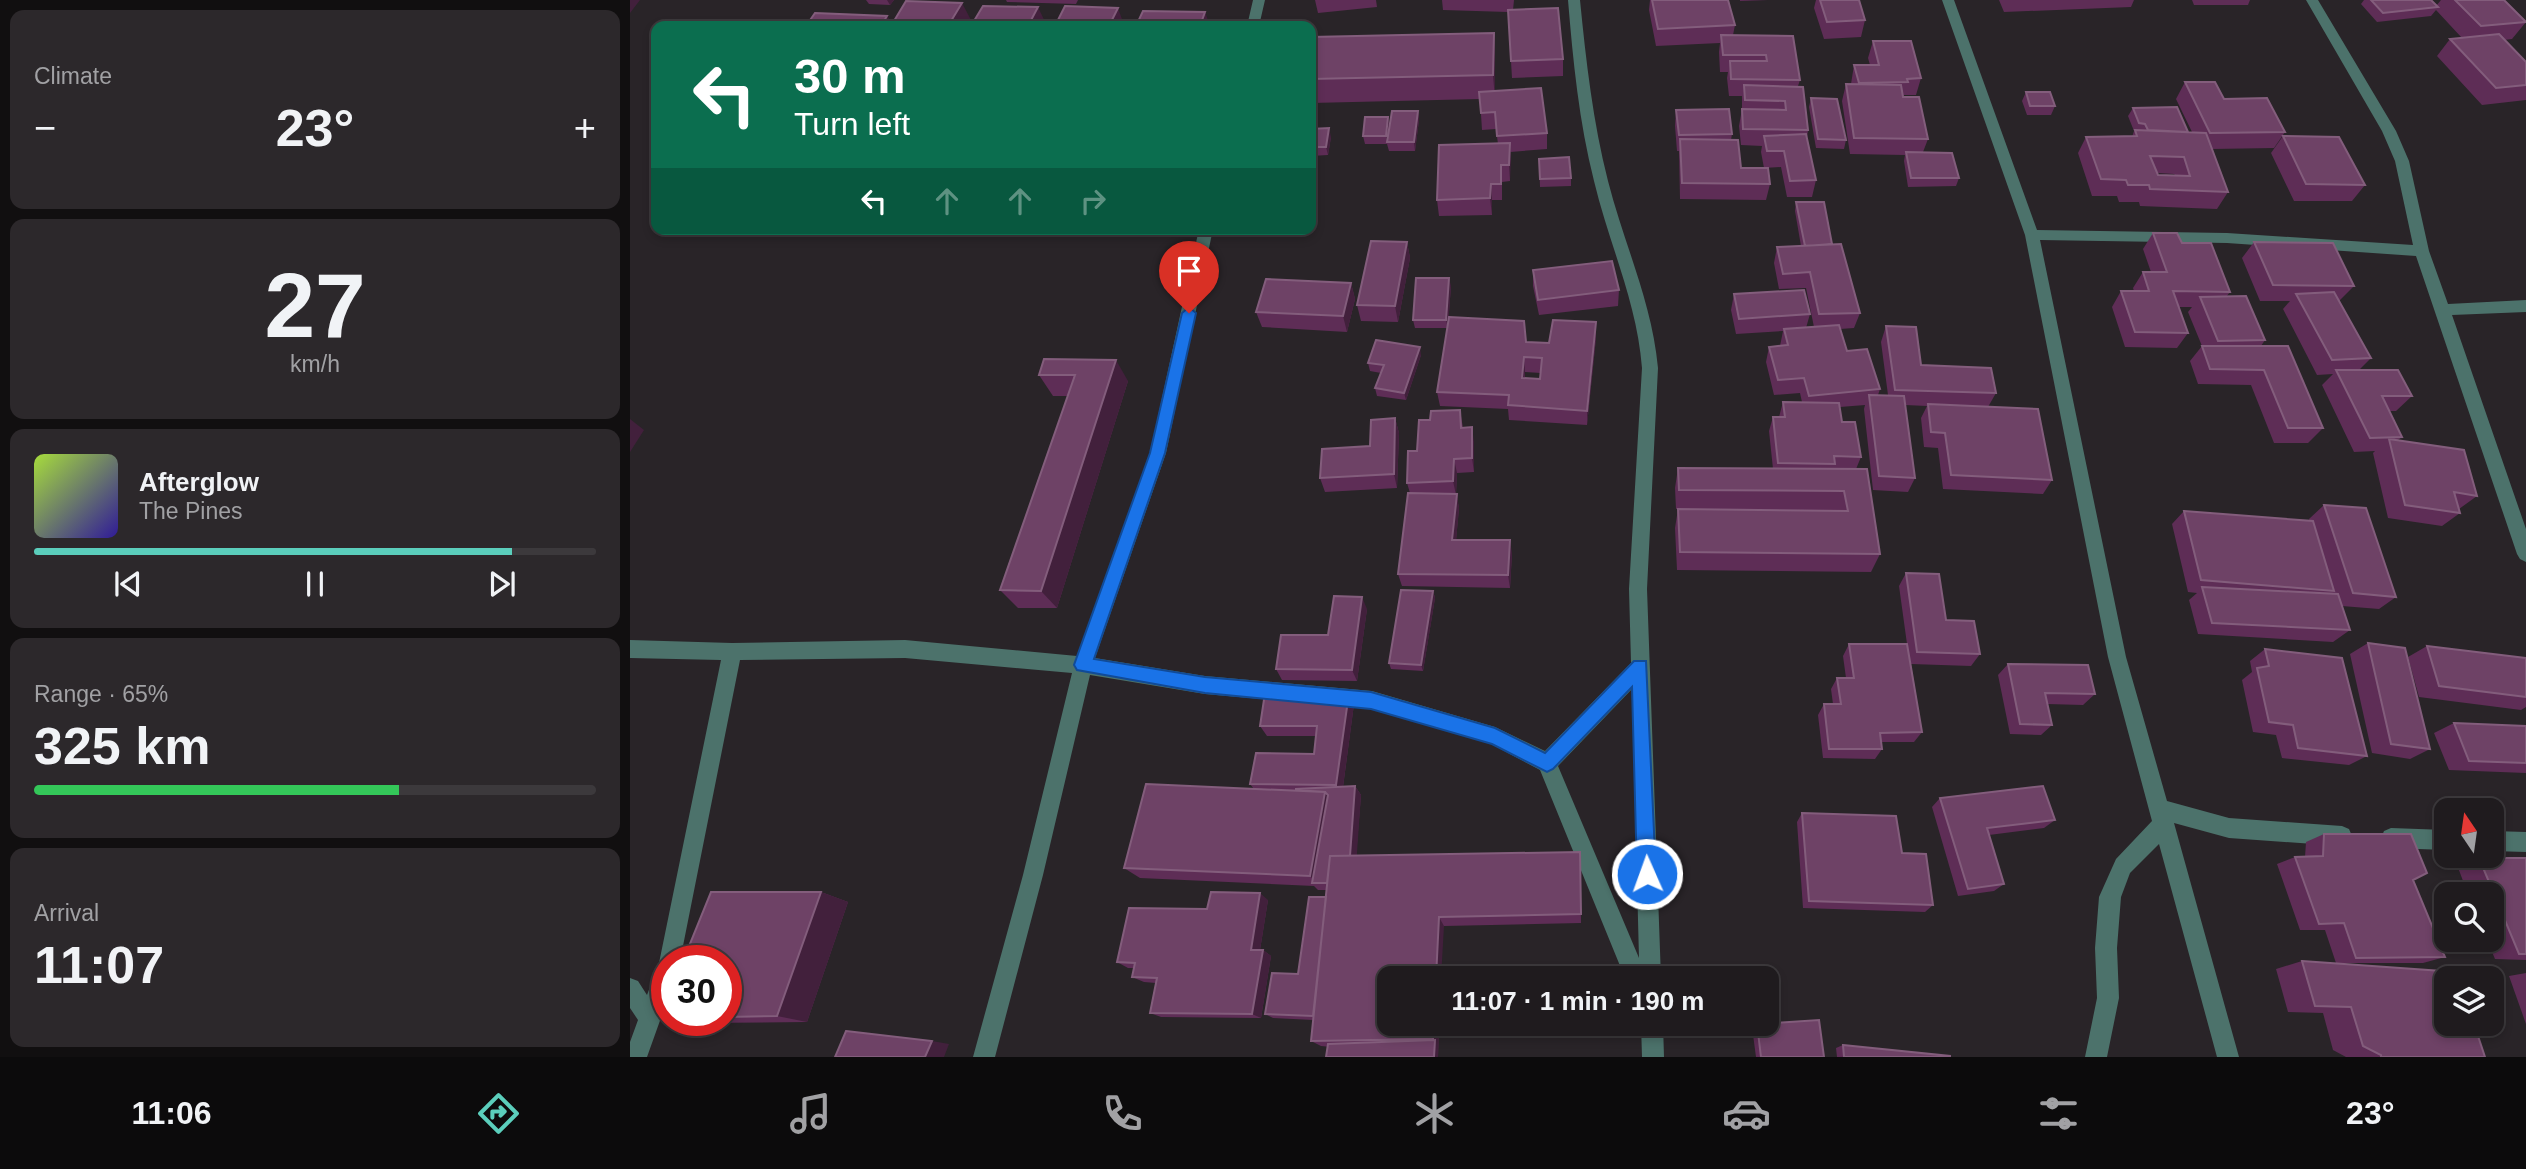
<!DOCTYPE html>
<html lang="en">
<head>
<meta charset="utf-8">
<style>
	:root { --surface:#1f1b1e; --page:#2c282b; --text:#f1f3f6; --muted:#a1a1a4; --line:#3c393c; --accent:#5bcebc }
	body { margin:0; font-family:Helvetica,sans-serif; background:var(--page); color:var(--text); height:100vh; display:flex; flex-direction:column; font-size:26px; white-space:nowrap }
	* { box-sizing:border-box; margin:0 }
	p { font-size:23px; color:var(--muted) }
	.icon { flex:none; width:38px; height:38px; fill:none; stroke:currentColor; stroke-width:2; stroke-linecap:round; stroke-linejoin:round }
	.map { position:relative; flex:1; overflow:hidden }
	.panel { display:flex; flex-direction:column; gap:10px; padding:10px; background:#110f10; width:630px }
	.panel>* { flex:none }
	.banner { position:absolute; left:21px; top:21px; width:665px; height:214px; border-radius:14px; box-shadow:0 4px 10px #0003,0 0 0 2px var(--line); background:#0b6e4f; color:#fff; overflow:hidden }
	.needle { width:46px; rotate:347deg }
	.fabs { position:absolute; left:1804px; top:798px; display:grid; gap:14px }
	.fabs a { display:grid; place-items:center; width:70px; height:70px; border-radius:14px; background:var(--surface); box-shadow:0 4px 10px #0003,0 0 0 2px var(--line); font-size:35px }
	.speed { position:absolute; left:21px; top:945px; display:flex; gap:14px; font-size:35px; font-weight:700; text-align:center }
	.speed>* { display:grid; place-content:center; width:91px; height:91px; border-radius:50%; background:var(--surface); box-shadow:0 4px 10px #0003,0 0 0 2px var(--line); line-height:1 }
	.speed .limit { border:10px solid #d22; background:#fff; color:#111 }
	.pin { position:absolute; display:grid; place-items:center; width:60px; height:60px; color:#fff; margin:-72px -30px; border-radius:50% 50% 50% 0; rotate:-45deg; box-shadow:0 0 7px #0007 }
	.pin .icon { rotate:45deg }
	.me { position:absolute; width:77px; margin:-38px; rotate:358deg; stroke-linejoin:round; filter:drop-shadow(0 0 5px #0008) }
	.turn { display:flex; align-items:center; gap:24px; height:147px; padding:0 28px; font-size:32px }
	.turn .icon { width:91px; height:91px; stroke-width:2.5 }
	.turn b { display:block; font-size:49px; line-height:60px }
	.lanes { display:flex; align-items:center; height:66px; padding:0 28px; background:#0003; justify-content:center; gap:35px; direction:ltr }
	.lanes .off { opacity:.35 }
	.big { font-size:52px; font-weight:700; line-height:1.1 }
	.panel .widget { flex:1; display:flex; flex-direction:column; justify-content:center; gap:10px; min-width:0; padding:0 24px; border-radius:14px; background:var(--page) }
	.panel .dial { align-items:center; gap:0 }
	.dial b { font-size:91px; line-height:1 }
	.song { display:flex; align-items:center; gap:21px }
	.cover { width:84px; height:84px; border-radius:10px; background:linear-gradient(135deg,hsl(80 70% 55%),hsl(250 70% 35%)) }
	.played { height:7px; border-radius:4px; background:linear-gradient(90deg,var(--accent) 85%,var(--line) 85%) }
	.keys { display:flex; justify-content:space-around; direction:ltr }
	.heat { display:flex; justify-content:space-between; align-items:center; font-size:38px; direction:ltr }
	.charge { height:10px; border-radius:5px; background:linear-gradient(90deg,#34c759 65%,var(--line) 0) }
	.trip { position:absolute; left:747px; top:966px; width:402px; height:70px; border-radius:14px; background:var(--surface); box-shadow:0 4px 10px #0003,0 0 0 2px var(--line); font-weight:700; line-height:70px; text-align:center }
	.dock { display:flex; height:112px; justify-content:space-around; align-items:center; background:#0c0b0c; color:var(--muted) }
	.dock .icon { width:49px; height:49px }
	.dock .selected { color:var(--accent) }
	.dock b { font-size:32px; color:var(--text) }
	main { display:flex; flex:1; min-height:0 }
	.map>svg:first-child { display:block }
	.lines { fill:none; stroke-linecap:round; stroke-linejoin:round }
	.minor { fill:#4c726b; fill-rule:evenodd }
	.wall { fill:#5e2d56; fill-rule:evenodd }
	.shaded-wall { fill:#42203c }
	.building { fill:#6e4266; stroke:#835d7c; stroke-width:2; fill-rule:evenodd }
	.route { fill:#1a73e8; stroke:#114b97; stroke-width:2 }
</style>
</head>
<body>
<main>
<section class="panel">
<div class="widget"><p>Climate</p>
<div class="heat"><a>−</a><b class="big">23°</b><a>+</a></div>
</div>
<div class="widget dial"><b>27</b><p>km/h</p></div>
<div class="widget">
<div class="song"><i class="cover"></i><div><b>Afterglow</b><p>The Pines</p></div></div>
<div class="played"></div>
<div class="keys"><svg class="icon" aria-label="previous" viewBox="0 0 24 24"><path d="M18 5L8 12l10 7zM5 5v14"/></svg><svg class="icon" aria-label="pause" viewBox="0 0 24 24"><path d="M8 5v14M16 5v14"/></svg><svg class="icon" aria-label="next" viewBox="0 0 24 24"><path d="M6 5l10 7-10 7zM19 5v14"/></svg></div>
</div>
<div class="widget"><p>Range · 65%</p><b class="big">325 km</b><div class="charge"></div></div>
<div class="widget"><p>Arrival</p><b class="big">11:07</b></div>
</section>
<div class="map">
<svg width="1896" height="1057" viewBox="0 0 1896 1057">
	<rect width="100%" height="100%" fill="#292428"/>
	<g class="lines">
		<path class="minor" d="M623,0H635L629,26H617Z
			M938,0H950C956,61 963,122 978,181C994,244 1022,302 1028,368L1017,589L1031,978H995L910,770L861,744L742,709L575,694L460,675L413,875L365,1057H343L393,875L442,673L275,658L110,660L50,961H37V1001L17,1057H0V1042L8,1020L0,1008V978L8,981L17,995L29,963L91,660L0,658V640L102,643L275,640L447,656L520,453L569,229H583L536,453L465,658L575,676L742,691L865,727L915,751L1001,663L999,589L1012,368C1007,302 979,244 964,181C949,122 943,61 938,0ZM1002,689L1009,958L928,766Z
			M1312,0H1324L1407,230L1597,233L1783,245L1765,161L1752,131L1676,0H1688L1766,131L1779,161L1799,251L1818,304L1896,300V312L1822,315L1896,529V562L1890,559L1887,554L1786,256L1597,243L1410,240L1496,657L1537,801L1599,818L1712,826L1719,829L1722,836L1719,843L1712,846L1599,838L1544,823L1609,1057H1587L1529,844L1500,873L1491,897L1487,948L1489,998L1477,1057H1455L1467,998L1465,948L1469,897L1486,859L1522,821L1478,657L1395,235Z
			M1761,828L1816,830V850L1761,848L1754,845L1751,838L1754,831Z
			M1862,831L1896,832V852L1862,851Z
			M1011,1024H1033L1034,1057H1012Z"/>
	</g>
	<path class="wall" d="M236,0H264L260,5L239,4Z
		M376,0H448L446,4L377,2Z
		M685,0H746L747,7L688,13Z
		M812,0H884L883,10L933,59V76L882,78L878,12L813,10Z
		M1020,0H1098L1105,25L1103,35L1163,36L1170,80L1168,86L1178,130L1177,138L1186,180L1182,197H1157L1151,167L1134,168L1131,152L1132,146L1111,145L1109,126L1112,109V96H1099L1097,78L1098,72H1090L1089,52L1090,43L1026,46L1019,10Z
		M1110,0H1138L1110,1Z
		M1186,0H1229L1235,20L1231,37L1194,39L1184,8Z
		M1369,0H1504L1501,7L1374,12Z
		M1562,0H1620L1618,5H1564Z
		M1734,0H1801L1806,6L1811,0H1874L1896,22L1882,39L1874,40L1896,62V100L1852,105L1807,56L1820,39L1832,38L1806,10L1801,16L1747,22L1731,4Z
		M864,33L865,57V91L917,133V149L880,152V181L872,182V200H862V215L809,216L807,200L868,144L866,129L852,130L850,99L681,103V37Z
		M1243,41L1291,78L1286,95H1274L1273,97L1298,139L1293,152L1329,178L1326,186L1278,187L1274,161L1275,155L1220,154L1212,101L1216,84H1221L1224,65H1240L1238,58Z
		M1555,82L1594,99L1655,132L1644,148L1582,149L1598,192L1587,209L1510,206L1509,202H1489L1487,196H1462L1448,153L1456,137H1502L1504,131L1498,116L1503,108L1558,132H1562L1546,99ZM1527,173L1544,174L1545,175H1528Z
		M1396,92L1425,106L1421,115H1397L1392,101Z
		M1181,98L1216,140L1214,149L1186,148L1179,107Z
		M1046,110L1102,134L1101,140L1111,168L1140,184L1136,200L1050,199L1049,151H1047L1045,126Z
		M788,111L789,120L785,151H759L757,144H735L733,136L758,117L759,125Z
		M681,129L701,137L698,155L681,156Z
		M1653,136L1735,185L1722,201H1664L1641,153Z
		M909,159L941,178V186L910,187Z
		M1166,202L1202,244L1230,313L1224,328L1210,329L1217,351L1250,389L1248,395H1258L1251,342L1256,326L1291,365L1366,393L1358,407L1422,480L1413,494L1313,489L1308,448L1294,447L1291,418L1297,406L1275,405L1285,478L1278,492L1243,490L1234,409L1235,405L1210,407L1212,422L1231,457L1226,469L1250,554L1241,572L1047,570L1045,528L1048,509H1046L1045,488L1048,468L1143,469L1139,431L1143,417H1149L1153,402H1172L1170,393L1144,395L1136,362L1139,347L1150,346L1153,331L1106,334L1101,310L1104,294L1180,314L1176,328L1184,327L1176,288L1149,289L1144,263L1147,247L1171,246L1165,211Z
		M1523,233L1552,243L1600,292L1596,297L1635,340L1631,346L1693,428L1678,443H1644L1621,385L1568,384L1560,361L1572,346L1558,312L1562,307H1549L1558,333L1547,348L1495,347L1482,307L1491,291H1504L1503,288L1513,272H1521L1513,249Z
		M777,242L780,258L768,322L731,321L727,305Z
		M1624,242L1724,286L1709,301L1741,358L1729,370L1782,396L1766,411H1759L1772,437L1768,440L1847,496L1829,509L1830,513L1812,526L1758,518L1743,453L1745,451L1724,452L1692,385L1703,374L1687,375L1653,309L1660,301H1630L1612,258Z
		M903,270L989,290L988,306L909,315L903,286Z
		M721,283L725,299L717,332L632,327L626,312Z
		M821,286L818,324L896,342L919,343L966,322V338L957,425L879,420L878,409L810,406L807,392L817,328H785L783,320ZM895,372L911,373L910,379L895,378Z
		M791,355L776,400L747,396L745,388L751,373L740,371L738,363Z
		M414,359L498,381L427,608H388L370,590L438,396H423L409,375Z
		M830,410L833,428L844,442V472L827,473L826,494L829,508L826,540L882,553L880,588L772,586L768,574L780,493L777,483L787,451L800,420Z
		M765,418L769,433L767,488L695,492L690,478L740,446Z
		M1694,505L1766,597L1749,609L1712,606L1720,630L1703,642L1568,634L1559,600L1567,593L1558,592L1542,524L1554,511L1680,521L1679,519Z
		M1276,573L1316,620L1350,654L1341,666L1281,664L1292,732L1284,742H1252V749L1245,759L1193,758L1188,715L1194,704H1203L1201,689L1207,678H1216L1213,656L1219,644H1277L1269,586Z
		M803,591L805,598L793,671L761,669L759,663Z
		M737,609L727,681L652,680L646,669Z
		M1738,643L1800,749L1780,759L1742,753L1720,654Z
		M1797,646L1896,658V707L1891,710L1789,697L1778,657Z
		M1635,649L1737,756L1719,765L1652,758L1646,735L1623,732L1612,680L1622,672L1620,661Z
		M1378,664L1465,694L1453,705L1417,704L1422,725L1411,735L1380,734L1368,675Z
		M724,704L713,787L725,786L731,795L726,856L950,852L951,923L814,926L760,1024H809L808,1057L691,1046L681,1041L683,1020L643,1018L635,1014L668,974L696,897L697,890H688L684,886L510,878L494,868L624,789L620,784L684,754L686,736H637L630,726Z
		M1824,723L1896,726V773L1819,770L1804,733Z
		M1310,798L1425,820L1414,828L1359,835L1374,884L1364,891L1328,896L1302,807Z
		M1172,813L1272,853L1303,905L1295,912L1173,908L1167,822Z
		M1694,834L1783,880L1815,957L1793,963H1706L1695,930H1670L1647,864L1665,857H1675L1676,842Z
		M1849,858H1896V960L1865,959L1857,940H1862V894H1838L1827,865Z
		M191,892L218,902L177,1022L63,1023L49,1020H96V961Z
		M638,900L630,950H633L641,956L631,1018L531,1017L520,1013L526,983L514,982L502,977L504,968H498L487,962L577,909Z
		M1672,961L1855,1057H1716L1703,1050L1693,1013L1658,1012L1646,969Z
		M1896,973V1024L1879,976Z
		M1126,1024H1138L1194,1057H1126L1122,1027Z
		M1213,1045L1320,1057H1207L1206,1048Z"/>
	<path class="shaded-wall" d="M0,0H10L0,13Z
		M257,0H264L260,5Z
		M332,3L341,20L337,26H318Z
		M408,7L416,24L415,26H398Z
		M488,8L494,25V26H479Z
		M575,12L580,26H570Z
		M257,16L264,26H251Z
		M864,33L865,57V99L863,75Z
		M788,111L789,120L785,151L784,142Z
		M758,117L759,125L757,144L756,136Z
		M699,128L701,137L698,155L696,147Z
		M880,143L881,160L880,181L879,165Z
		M861,184L862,200V215L860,198Z
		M777,242L780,258L768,322L765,306Z
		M819,278L821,286L818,328L816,320Z
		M721,283L725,299L717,332L713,316Z
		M966,322V338L957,425V411Z
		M790,347L791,355L776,400L774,393Z
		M894,357L895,372L893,393L892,378Z
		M486,360L498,381L427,608L411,591Z
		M765,418L769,433L767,488L764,474Z
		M0,419L14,430L0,452Z
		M842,427L844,442V472L842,458Z
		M824,459L827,473L826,495L823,481Z
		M827,494L829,508L825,553L822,540Z
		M880,540L882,553L880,588L878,575Z
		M803,591L805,598L793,671L791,665Z
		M732,597L737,609L727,681L722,670Z
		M719,693L724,704L712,794L706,785Z
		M725,786L731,795L726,867L720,859Z
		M695,792L704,804L687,883L680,876Z
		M191,892L218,902L177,1022L147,1016Z
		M630,893L638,900L629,956L621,950Z
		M809,917L814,926L811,978H806Z
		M633,950L641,956L631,1018L622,1014Z
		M804,1024H809L808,1057H804L805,1040L803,1039Z
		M302,1041L319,1044L314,1057H295Z"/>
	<path class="building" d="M1022,0H1098L1105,25L1028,29Z
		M1190,0H1229L1235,20L1197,22Z
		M1741,0H1801L1808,7L1753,13Z
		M1825,0H1874L1896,22L1851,26Z
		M276,1L332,3L318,26H261Z
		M353,6L408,7L398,26H341Z
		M435,6L488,8L479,26H425Z
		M928,8L933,59L881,61L878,10Z
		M513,11L575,12L570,26H506Z
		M185,13L257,16L251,26H176Z
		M864,33L863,75L681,79V37Z
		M1869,34L1896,62V85L1866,88L1820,39Z
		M1091,35L1163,36L1170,80L1101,79L1100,61H1137L1136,55H1093Z
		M1243,41H1281L1291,78L1277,79L1278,82L1229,83L1224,65H1249Z
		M1555,82H1585L1594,99L1637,98L1655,132L1580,133Z
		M1216,84L1271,85L1273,97H1289L1298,139L1224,138Z
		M1114,85L1173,87L1178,130L1113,129L1112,109L1156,110L1155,101L1115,100Z
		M911,88L917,133L867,136L865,112L851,113L849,92Z
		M1396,92H1420L1425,106H1400Z
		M1181,98L1207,99L1216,140L1188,139Z
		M1547,107L1558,132L1518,130L1515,124L1509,123L1503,108Z
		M1099,109L1102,134L1049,135L1046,110Z
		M762,111H788L784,142H757Z
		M735,117H758L756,136H733Z
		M699,128L696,147H681V129Z
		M1505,130L1576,133L1598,192L1520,189L1519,185H1498L1496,180L1471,179L1456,137L1507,136ZM1520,156L1554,157L1560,176L1528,175Z
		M1176,134L1186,180L1160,181L1154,151H1137L1134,136Z
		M1653,136L1709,137L1735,185L1676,184Z
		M1050,139L1108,140L1111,168H1138L1140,184L1052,183Z
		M880,143L879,165H871V184H861L860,198L807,200L809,145Z
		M1276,152L1322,153L1329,178H1281Z
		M939,157L941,178L910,179L909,159Z
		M1166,202H1194L1202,244L1175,246Z
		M1523,233H1547L1552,243H1581L1600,292L1543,291L1558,333L1505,332L1491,291H1519L1513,272H1537Z
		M741,241L777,242L765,306L727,305Z
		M1624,242L1703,243L1724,286L1643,285Z
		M1211,244L1230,313L1189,314L1180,272L1153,274L1147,247Z
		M982,261L989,290L908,300L903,270Z
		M786,278H819L816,320H783Z
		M636,279L721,283L713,316L626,312Z
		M1174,290L1180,314L1109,319L1104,294Z
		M1704,292L1741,358L1702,360L1666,294Z
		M1616,296L1635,340L1588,341L1570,297Z
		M819,317L894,321L896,342L919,343L923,320L966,322L957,411L878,405L879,395L807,392ZM894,357L912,358L910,379L892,378Z
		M1209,325L1217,351L1237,349L1250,389L1179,396L1174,378L1148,380L1139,347L1158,345L1154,329Z
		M1256,326L1286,327L1291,365L1361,368L1366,393L1265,390Z
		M746,340L790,347L774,393L745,388L754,365L738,363Z
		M1572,346H1658L1693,428H1658L1634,370L1580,369Z
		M414,359L486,360L411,591L370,590L445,375H409Z
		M1706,370H1768L1782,396H1752L1772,437L1740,438Z
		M1239,395L1274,396L1285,478L1249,476Z
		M1153,402L1209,403L1212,422H1225L1231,457L1204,456L1205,464L1148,463L1143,417H1155Z
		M1298,404L1408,409L1422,480L1321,475L1315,433L1301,432Z
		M830,410L831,428L842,427V458L824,459L823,481L777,483L778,451H787L789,420H800L801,411Z
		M765,418L764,474L690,478L692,449L740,446L741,420Z
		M1759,439L1834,450L1847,496L1824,492L1830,513L1775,505Z
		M1048,468L1237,469L1250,554L1050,552L1048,509L1218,511L1214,491L1049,490Z
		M778,493L827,494L822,540H880L878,575L768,574Z
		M1694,505L1736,508L1766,597L1723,593Z
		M1554,511L1683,521L1704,591L1571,580Z
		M1276,573L1309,574L1316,620L1344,621L1350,654L1287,652Z
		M1572,587L1708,594L1720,630L1582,623Z
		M771,590L803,591L791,665L759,663Z
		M704,596L732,597L722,670L646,669L651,635H698Z
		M1738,643L1775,648L1800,749L1761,744Z
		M1219,644H1277L1292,732L1250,733L1252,749H1199L1194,704H1211L1207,678H1224Z
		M1797,646L1896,658V697L1809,686Z
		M1635,649L1712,658L1737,756L1668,748L1663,725L1639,722L1627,668L1639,666Z
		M1378,664L1458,665L1465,694L1415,693L1422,725L1390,724Z
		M635,693H719L706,785L620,784L626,753L684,754L687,726H630Z
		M1824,723L1896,726V763L1839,761Z
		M516,784L695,792L680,876L494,868Z
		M725,786L720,856H700L697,883H682L698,795L695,792L666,790V789Z
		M1413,786L1425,820L1357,828L1374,884L1338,889L1310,798Z
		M1172,813L1266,816L1272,853L1296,854L1303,905L1179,901Z
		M1694,834H1781L1797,873L1783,880L1815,957L1726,958L1714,923L1689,924L1665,857L1693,856Z
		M950,852L951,914L809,917L806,978H760V1024H804L803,1039L681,1041L700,856Z
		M1849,858H1896V954H1889Z
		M81,892H191L147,1016L96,1017V961H53Z
		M581,892L630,893L621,950H633L622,1014L520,1013L527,978L502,977L505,963L487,962L499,908L577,909Z
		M679,897H696L683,1016L635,1014L642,973L668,974Z
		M1672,961L1826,972L1828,978H1816V1024H1844L1855,1057H1751V1055L1733,1046L1721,1007L1685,1006Z
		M37,999V1017H29Z
		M1189,1020L1194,1057H1131L1127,1024Z
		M216,1031L302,1041L295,1057H205Z
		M805,1040L804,1057H696L698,1044Z
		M1213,1045L1320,1056V1057H1214Z"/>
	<path class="route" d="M559,307L566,313L535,453L464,659L575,677L741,692L865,728L915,753L1004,661H1016L1026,874L1024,881L1017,884L1010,881L1007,874L1002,687L923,769L917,772L862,744L741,709L575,693L447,670L444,665L520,453L552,313Z"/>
</svg>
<div class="fabs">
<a><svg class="needle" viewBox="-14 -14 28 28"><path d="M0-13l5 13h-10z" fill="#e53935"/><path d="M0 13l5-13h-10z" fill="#a1a1a4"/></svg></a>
<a><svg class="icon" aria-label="search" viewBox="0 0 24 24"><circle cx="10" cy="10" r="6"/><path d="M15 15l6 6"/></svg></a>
<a><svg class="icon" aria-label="layers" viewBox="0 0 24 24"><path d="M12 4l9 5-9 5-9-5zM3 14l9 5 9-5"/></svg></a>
</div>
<div class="speed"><div class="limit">30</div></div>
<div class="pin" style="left:559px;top:313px;background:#d93025"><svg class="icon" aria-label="arrive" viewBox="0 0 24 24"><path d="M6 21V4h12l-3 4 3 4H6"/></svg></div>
<svg class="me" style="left:1017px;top:874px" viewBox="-20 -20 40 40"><circle r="17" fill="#1a73e8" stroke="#fff" stroke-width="3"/><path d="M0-11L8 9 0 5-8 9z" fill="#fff"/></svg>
<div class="trip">11:07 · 1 min · 190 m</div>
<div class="banner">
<div class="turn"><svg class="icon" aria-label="left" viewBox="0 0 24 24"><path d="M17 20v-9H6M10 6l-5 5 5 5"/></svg><div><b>30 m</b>Turn left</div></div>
<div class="lanes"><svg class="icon" aria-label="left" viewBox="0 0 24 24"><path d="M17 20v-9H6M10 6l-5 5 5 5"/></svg><svg class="icon off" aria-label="ahead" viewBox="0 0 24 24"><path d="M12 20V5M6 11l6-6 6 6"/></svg><svg class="icon off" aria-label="ahead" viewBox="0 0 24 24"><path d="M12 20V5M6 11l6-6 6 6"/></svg><svg class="icon off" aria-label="right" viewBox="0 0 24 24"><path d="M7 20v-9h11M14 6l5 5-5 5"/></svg></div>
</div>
</div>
</main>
<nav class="dock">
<b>11:06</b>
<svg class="icon selected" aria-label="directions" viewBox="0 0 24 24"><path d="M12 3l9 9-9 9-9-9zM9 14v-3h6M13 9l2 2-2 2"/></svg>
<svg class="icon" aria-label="music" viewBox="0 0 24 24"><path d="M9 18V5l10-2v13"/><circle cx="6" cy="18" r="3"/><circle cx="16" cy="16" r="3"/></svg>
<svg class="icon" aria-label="phone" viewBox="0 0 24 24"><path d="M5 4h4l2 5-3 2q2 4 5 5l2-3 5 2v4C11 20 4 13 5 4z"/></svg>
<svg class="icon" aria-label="climate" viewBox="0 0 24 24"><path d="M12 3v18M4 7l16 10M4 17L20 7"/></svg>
<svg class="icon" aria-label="car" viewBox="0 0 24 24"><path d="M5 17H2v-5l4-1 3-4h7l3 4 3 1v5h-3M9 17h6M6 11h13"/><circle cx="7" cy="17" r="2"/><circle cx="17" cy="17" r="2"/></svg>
<svg class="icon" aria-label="filters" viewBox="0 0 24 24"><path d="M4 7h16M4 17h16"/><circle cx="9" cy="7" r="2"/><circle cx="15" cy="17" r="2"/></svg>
<b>23°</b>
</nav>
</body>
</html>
